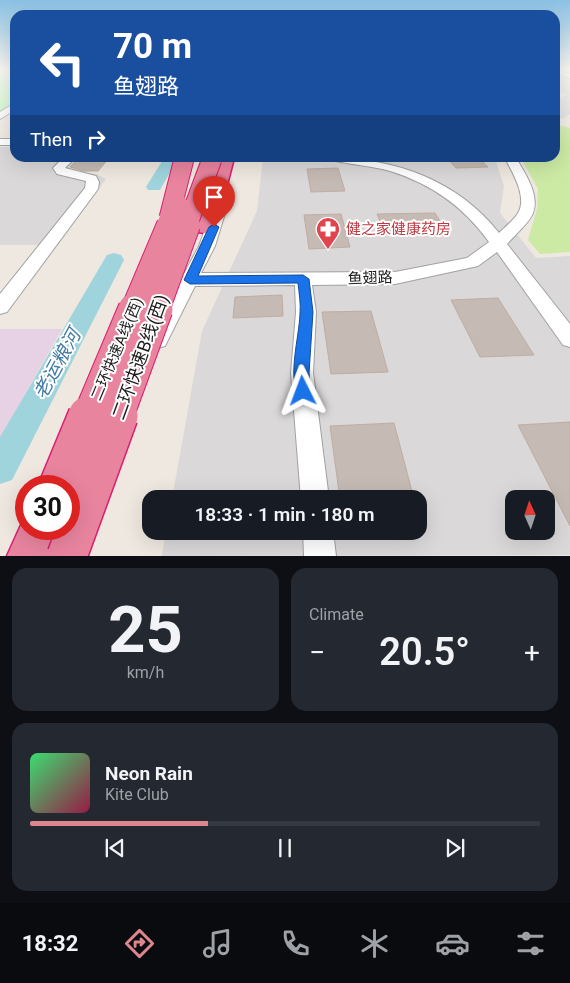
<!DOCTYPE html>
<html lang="en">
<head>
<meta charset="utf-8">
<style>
	:root { --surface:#171b24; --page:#242831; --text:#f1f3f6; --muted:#9ea1a6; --line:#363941; --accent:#de868f }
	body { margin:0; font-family:Roboto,"Noto Sans SC",sans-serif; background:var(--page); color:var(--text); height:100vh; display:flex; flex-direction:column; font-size:19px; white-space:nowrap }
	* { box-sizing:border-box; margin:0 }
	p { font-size:16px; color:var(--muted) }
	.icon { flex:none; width:28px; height:28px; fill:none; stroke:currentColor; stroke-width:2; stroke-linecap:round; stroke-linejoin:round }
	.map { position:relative; height:556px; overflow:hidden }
	.details { display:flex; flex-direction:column; gap:12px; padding:12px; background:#0d0f14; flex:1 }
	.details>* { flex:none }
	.hud { position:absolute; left:10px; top:10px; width:550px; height:152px; border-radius:15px; box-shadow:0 5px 20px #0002; background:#1a4fa0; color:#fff; overflow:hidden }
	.needle { width:32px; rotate:357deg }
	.tools { position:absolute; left:505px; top:490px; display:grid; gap:10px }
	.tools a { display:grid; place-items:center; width:50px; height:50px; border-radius:10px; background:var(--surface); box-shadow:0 5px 20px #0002; font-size:25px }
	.speed { position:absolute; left:15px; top:475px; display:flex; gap:10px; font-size:25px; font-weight:700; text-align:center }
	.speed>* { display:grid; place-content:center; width:65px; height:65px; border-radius:50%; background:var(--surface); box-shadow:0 5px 20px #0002; line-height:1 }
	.speed .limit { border:8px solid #d22; background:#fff; color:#111 }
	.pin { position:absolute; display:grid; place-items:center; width:42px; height:42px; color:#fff; margin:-51px -21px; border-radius:50% 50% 50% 0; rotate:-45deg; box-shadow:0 0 5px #0007 }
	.pin .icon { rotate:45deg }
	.me { position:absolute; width:55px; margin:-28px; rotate:357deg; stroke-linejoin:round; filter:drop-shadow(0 0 4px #0008) }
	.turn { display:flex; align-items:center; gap:18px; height:105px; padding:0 20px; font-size:22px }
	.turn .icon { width:65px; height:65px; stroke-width:2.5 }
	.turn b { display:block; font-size:35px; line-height:42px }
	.then { display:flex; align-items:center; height:48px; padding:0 20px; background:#0003; gap:10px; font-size:19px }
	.big { font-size:38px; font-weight:600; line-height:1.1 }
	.details .widget { flex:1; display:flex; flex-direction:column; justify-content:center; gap:8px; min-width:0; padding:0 18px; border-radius:15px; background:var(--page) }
	.details .dial { align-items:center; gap:0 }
	.dial b { font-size:65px; line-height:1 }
	.song { display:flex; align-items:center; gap:15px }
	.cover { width:60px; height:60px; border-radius:8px; background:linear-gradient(135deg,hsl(140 70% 55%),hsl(340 70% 35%)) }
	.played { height:5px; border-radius:2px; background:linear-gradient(90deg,var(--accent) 35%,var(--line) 35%) }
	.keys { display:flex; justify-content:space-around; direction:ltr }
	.heat { display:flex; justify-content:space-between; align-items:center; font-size:28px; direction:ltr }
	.details .tiles { flex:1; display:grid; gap:12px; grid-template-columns:1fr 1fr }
	.widget:last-child { grid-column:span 2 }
	.trip { position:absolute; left:142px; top:490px; width:285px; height:50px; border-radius:15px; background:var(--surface); box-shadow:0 5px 20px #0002; font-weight:600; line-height:50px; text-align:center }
	.dock { display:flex; height:80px; justify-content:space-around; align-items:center; background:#090b0e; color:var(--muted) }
	.dock .icon { width:35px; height:35px }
	.dock .current { color:var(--accent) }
	.dock b { font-size:22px; color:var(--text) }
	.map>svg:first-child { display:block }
	.residential { fill:#dad8d8; fill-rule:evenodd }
	.industrial { fill:#e7d2e5 }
	.grass { fill:#cceaa4 }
	.park { fill:#bafbba }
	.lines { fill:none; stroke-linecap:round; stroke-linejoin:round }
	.river { fill:#9fd4dd; fill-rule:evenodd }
	.building { fill:#c5bab4; stroke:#bfada2 }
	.minor-casing { stroke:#a2a2a2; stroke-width:2 }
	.highway-casing { stroke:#db1e6e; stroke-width:3 }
	.minor { fill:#fff; fill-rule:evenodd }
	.highway { fill:#e9849f; fill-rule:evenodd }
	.highway-bridge-far4-casing { stroke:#db1e6e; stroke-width:16; stroke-linecap:butt }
	.highway-bridge-far3-casing { stroke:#db1e6e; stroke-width:21; stroke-linecap:butt }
	.highway-bridge-far2-casing { stroke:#db1e6e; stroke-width:26; stroke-linecap:butt }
	.highway-bridge-far1-casing { stroke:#db1e6e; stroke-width:33; stroke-linecap:butt }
	.highway-bridge-casing { stroke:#db1e6e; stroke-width:42; stroke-linecap:butt }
	.highway-bridge-far4 { stroke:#e9849f; stroke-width:14 }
	.highway-bridge-far3 { stroke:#e9849f; stroke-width:19 }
	.highway-bridge-far2 { stroke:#e9849f; stroke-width:24 }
	.highway-bridge-far1 { stroke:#e9849f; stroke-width:31 }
	.highway-bridge { stroke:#e9849f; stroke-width:39 }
	.route { fill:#1a73e8; stroke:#114b97 }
	.labels { text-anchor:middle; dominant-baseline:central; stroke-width:4; stroke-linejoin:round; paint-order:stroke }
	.health-label { font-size:15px; fill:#be3a42; stroke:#fff; text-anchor:start }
	.street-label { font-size:15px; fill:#1b1b1b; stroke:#fff }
	.near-street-label { font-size:18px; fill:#1b1b1b; stroke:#fff }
	.near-water-label { font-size:19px; font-style:italic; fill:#437ca5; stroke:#fff }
</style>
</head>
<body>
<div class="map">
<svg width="570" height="556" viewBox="0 0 570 556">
	<rect width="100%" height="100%" fill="#eee8e0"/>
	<path class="residential" d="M555,74L570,77V114L563,119L555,117V99H562L566,94L555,91Z
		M0,147H15V158H78L65,172L96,174L106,179L58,245H0Z
		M263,158H495L504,186L500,213L536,258L570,256V555L162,556L166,531H419V499H172L202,331L257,211ZM514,499H546V531H514Z"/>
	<path class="industrial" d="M0,329H62L0,438Z"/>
	<path class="grass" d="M555,124L570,128V252L540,254L528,240L537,209L538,189L521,158H555Z"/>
	<path class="park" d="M0,69H15V102L0,111Z"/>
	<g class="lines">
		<path class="river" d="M164,158H178L160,190H148L146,187Z
			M114,253L121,255L124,260L12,480L0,484V437L104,260L107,255Z"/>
	</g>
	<path class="building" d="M79,158H109L98,171H84L70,167Z
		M447,158H479L488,167L456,168Z
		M338,168L345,191L311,192L307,169Z
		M435,213L445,229L384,231L377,214Z
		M341,214L350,247L309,249L304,215Z
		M282,295L283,316L233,318L235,297Z
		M498,298L534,355L480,357L451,300Z
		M371,311L388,372L331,374L322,312Z
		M570,422V526L518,425Z
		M394,423L414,499H340L330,426Z"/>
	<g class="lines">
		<g class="minor-casing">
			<path id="minor" d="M555,69L570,74V78L555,73Z
				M15,103V110L0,119V112Z
				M0,139H15V145H0Z
				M63,158H75L65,168L96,176L99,182L98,189L7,312L0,314V294L85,188L86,181L57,174L53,168Z
				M331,158C396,158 458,181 499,233C505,227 513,221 518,213C528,197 512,172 505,158H516C525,173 540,195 533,213C530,222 514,236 507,244L570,324V347L563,345L497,252L478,266L395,284L312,285L316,312L313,373L329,499H301L291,373L296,312L295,285L195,286L165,346L158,348L151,346L148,340L177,286L150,284L147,280L150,276L184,274L199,246L212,210L214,207H224L226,210L215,246L201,273L395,272L467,258L489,242C464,207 432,184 390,171C373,166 354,165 336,161L332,160Z
				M303,531H333L336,556H304Z"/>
		</g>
		<g class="highway-casing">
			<path id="highway" d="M218,158H234L216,227L213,232L205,233L197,232L194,227Z
				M26,514V529H62L52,556H7Z"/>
		</g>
		<use href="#minor" class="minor"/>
		<use href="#highway" class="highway"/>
		<g class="highway-bridge-far4-casing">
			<path id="highway-bridge-far4" d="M183,160L184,158
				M211,160L212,158"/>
		</g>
		<g class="highway-bridge-far3-casing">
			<path id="highway-bridge-far3" d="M169,218L184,159
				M169,226L178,204
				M187,226L212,159"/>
		</g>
		<g class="highway-bridge-far2-casing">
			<path id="highway-bridge-far2" d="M133,310L169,225
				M157,310L188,225"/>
		</g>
		<g class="highway-bridge-far1-casing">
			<path id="highway-bridge-far1" d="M88,418L134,309
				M117,418L157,309"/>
		</g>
		<g class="highway-bridge-casing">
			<path id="highway-bridge" d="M59,486L88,416
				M67,556L118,416"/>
		</g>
		<use href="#highway-bridge-far4" class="highway-bridge-far4"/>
		<use href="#highway-bridge-far3" class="highway-bridge-far3"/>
		<use href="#highway-bridge-far2" class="highway-bridge-far2"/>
		<use href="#highway-bridge-far1" class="highway-bridge-far1"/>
		<use href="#highway-bridge" class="highway-bridge"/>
	</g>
	<linearGradient id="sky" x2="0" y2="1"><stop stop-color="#8bc1e4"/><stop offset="0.47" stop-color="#f7f5f1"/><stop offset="1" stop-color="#f7f5f1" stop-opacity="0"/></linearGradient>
	<rect width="570" height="147" fill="url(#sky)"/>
	<path class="route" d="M214,224L219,227L198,276L303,275L309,279L313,312L309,373L311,391L309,396L303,398L298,396C288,374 299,338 300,314C301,304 299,293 298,283L190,284L184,280L209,227Z"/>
	<defs>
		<g id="pharmacy-pin" transform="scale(1.25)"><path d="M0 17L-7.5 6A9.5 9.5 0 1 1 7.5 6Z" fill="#e0444e" stroke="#fff"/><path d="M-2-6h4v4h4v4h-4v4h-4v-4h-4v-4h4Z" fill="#fff"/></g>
	</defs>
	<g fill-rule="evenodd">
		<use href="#pharmacy-pin" x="328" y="229"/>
	</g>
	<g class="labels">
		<g class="health-label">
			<text x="346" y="229">健之家健康药房</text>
		</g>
		<g class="street-label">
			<text transform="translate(370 278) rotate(-2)">鱼翅路</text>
			<text transform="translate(117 349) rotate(-67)">二环快速A线(西)</text>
		</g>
		<g class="near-street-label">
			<text transform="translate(140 357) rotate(-70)">二环快速B线(西)</text>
		</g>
		<g class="near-water-label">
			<text transform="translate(57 364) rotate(-61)">老运粮河</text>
		</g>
	</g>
</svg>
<div class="tools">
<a><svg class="needle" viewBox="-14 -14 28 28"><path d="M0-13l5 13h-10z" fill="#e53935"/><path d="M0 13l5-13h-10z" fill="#9ea1a6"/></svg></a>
</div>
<div class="speed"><div class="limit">30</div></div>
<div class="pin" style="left:214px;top:227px;background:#d93025"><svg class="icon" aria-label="arrive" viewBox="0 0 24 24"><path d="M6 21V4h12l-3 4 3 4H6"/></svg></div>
<svg class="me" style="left:303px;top:391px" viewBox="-20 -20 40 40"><path d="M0-17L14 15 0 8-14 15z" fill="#1a73e8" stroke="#fff" stroke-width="4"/></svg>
<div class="trip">18:33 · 1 min · 180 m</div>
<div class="hud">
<div class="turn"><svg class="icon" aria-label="left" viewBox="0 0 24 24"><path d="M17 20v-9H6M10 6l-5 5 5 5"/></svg><div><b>70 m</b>鱼翅路</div></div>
<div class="then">Then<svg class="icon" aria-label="right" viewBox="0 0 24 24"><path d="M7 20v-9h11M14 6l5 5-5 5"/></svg></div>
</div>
</div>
<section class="details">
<div class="tiles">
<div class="widget dial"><b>25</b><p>km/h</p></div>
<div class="widget"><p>Climate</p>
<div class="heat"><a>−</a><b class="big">20.5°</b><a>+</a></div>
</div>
<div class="widget">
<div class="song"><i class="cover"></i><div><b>Neon Rain</b><p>Kite Club</p></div></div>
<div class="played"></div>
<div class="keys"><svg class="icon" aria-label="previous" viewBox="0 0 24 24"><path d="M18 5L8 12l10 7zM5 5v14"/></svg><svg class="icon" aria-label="pause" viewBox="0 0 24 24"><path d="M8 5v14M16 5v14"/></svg><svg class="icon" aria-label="next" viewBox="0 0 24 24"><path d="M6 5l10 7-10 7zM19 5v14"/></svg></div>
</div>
</div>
</section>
<nav class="dock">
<b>18:32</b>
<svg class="icon current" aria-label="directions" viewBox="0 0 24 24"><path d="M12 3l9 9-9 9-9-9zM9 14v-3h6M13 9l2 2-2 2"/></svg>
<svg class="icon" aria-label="music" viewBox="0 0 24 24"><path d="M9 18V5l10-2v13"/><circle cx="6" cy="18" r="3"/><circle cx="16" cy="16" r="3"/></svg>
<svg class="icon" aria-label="phone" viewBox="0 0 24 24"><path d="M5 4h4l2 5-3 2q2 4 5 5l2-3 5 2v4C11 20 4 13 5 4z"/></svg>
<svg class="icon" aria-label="climate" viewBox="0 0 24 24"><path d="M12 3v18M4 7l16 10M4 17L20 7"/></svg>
<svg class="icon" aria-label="car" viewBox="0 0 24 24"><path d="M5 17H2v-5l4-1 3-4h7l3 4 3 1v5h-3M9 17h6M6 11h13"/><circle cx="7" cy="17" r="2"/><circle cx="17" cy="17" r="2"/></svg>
<svg class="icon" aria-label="filters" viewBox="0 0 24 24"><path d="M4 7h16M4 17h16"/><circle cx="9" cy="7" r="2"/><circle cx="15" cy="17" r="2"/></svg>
</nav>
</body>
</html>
